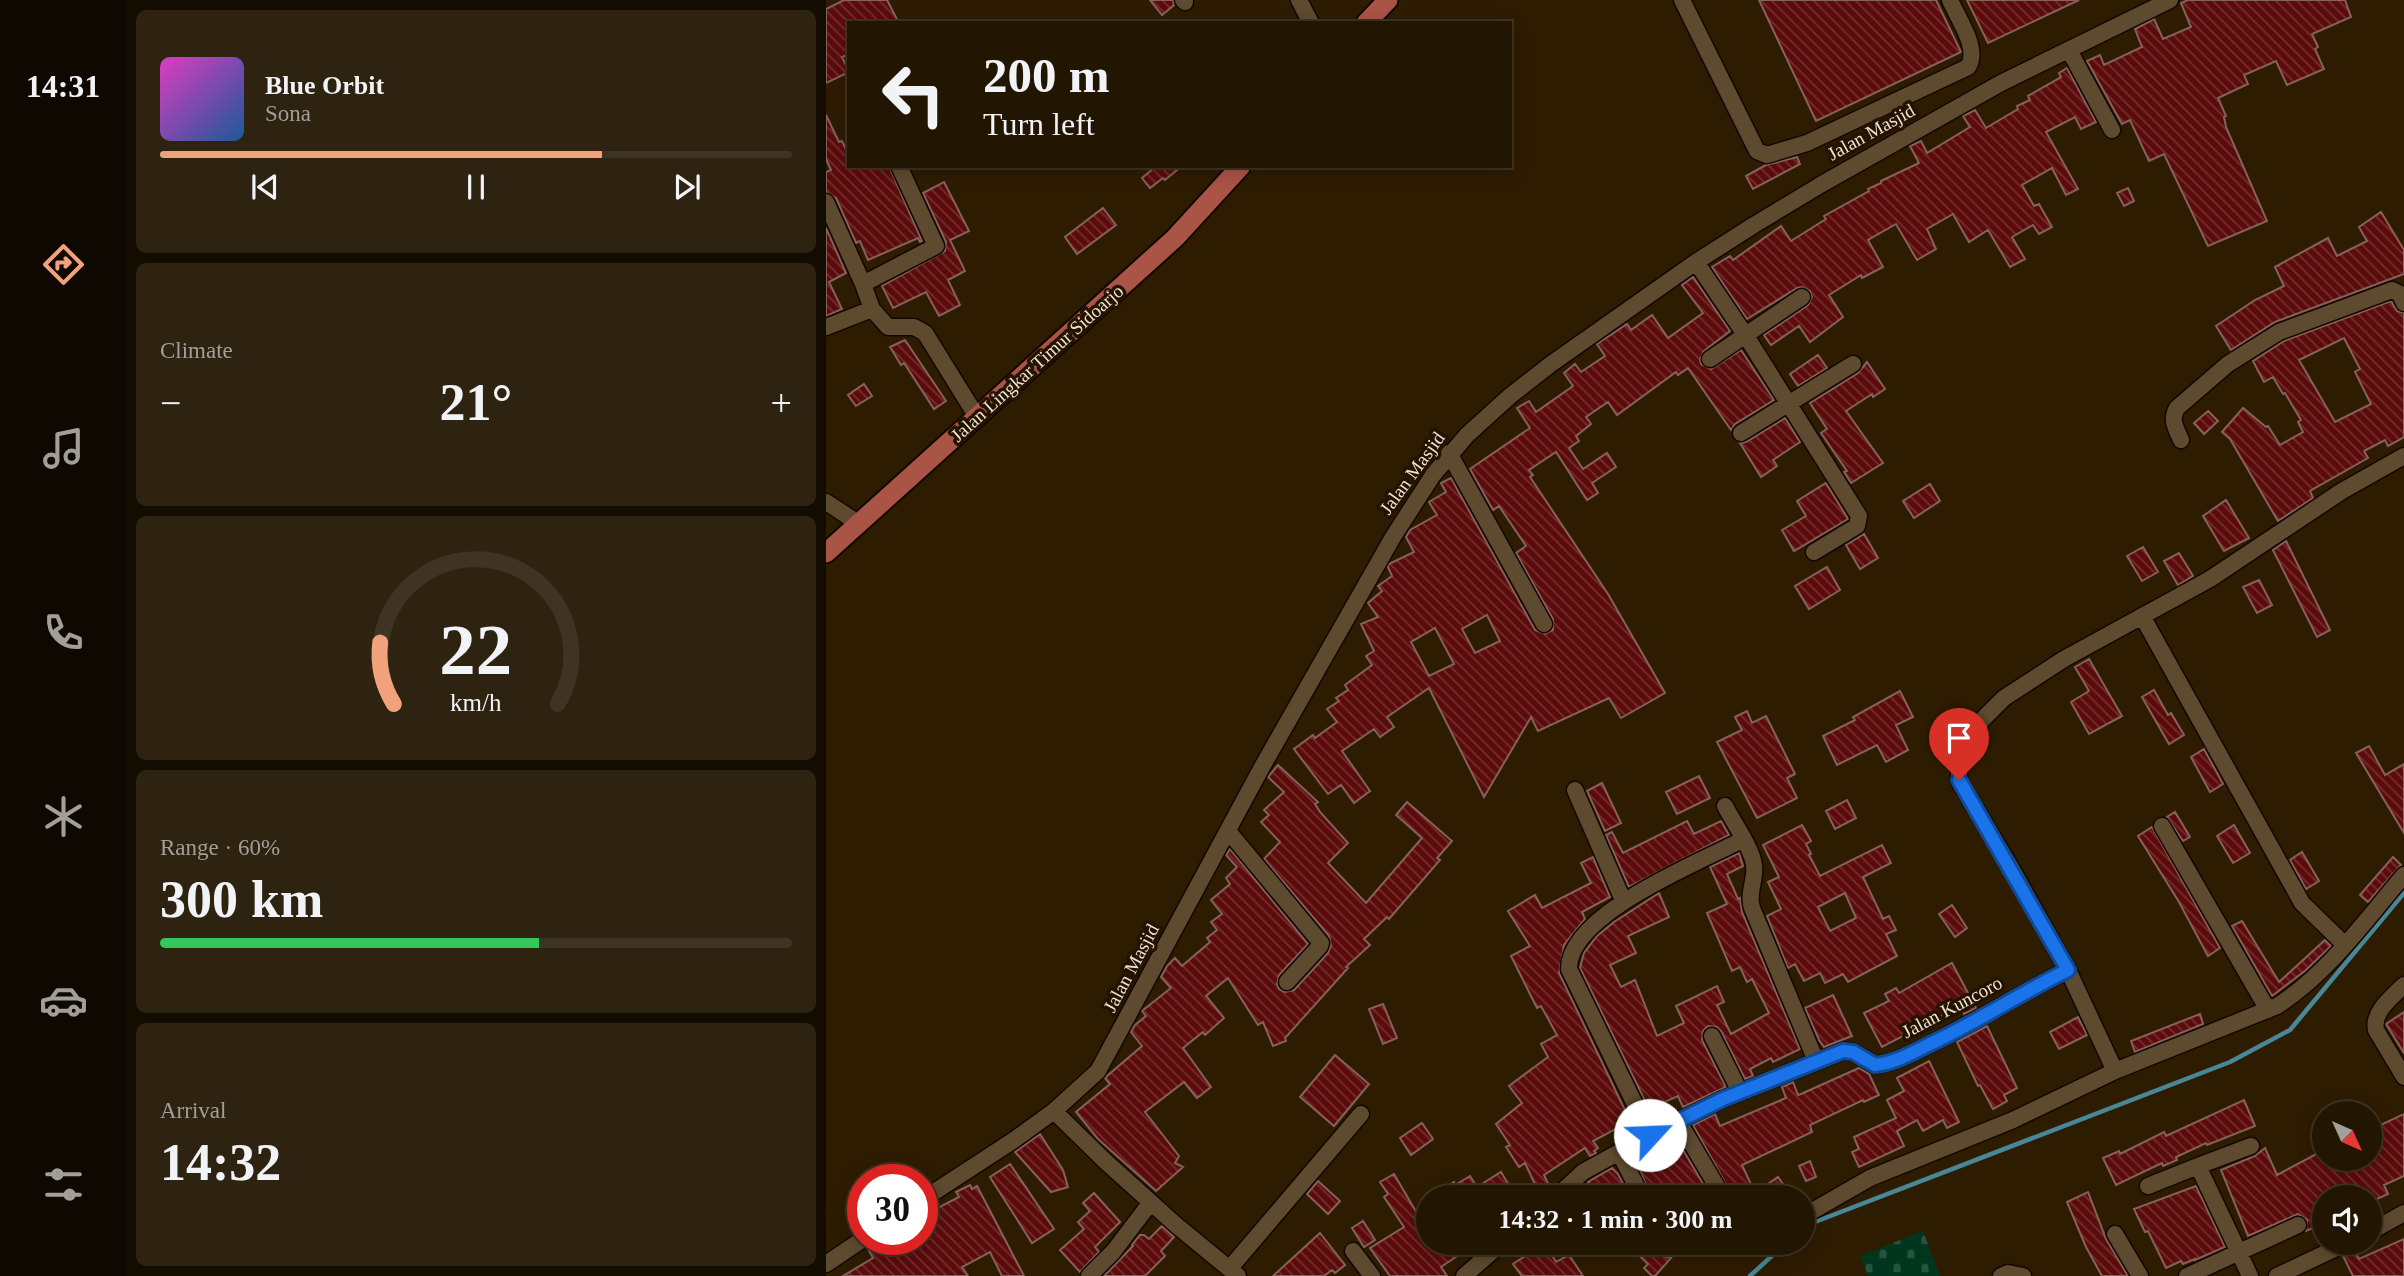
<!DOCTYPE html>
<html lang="en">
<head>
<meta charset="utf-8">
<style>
	:root { --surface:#221501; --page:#2e2210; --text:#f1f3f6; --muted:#a29f99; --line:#3f3423; --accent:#f1a17c }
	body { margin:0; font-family:Georgia,serif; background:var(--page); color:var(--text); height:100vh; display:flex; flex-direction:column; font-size:26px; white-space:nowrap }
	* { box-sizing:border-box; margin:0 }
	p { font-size:23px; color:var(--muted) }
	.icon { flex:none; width:38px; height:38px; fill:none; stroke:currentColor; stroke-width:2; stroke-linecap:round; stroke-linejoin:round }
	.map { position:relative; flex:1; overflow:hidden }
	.details { display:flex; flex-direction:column; gap:10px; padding:10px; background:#130c01; width:700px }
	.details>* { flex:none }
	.guide { position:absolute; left:21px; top:21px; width:665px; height:147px; border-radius:0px; box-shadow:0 4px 18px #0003,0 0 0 2px var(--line); background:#221501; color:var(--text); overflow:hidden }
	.needle { width:46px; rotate:135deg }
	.buttons { position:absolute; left:1486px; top:1101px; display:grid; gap:14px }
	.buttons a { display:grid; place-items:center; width:70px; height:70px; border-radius:50%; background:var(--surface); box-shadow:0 4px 18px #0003,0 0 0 2px var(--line); font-size:35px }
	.speed { position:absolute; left:21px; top:1164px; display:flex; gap:14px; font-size:35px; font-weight:700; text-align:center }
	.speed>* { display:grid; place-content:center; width:91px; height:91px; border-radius:50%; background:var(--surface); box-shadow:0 4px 18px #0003,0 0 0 2px var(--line); line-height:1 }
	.speed .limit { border:10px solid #d22; background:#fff; color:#111 }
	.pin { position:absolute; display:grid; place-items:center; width:60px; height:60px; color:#fff; margin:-72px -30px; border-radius:50% 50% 50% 0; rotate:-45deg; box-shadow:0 0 7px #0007 }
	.pin .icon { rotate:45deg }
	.me { position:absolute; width:77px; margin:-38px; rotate:65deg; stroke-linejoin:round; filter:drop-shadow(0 0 5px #0008) }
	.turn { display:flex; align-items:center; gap:24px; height:147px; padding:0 21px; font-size:32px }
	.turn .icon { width:91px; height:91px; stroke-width:2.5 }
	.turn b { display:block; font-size:49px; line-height:60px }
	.big { font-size:52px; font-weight:700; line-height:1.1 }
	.details .card { flex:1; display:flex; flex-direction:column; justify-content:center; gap:10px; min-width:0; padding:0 24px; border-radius:10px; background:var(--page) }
	.details .dial { align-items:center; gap:0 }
	.dial svg { height:182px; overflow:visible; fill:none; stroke:var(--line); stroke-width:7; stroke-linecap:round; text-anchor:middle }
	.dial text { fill:var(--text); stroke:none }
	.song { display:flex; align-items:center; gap:21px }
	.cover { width:84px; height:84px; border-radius:10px; background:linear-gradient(135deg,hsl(310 70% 55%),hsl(210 70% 35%)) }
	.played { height:7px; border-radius:4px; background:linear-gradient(90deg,var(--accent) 70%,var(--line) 70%) }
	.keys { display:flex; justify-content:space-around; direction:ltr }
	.heat { display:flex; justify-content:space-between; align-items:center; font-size:38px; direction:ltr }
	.charge { height:10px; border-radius:5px; background:linear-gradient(90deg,#34c759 60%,var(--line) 0) }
	.trip { position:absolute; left:590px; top:1185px; width:399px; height:70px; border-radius:35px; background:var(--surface); box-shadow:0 4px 18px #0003,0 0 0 2px var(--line); font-weight:700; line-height:70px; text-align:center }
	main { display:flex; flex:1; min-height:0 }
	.dock { display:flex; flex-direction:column; width:126px; justify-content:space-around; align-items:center; background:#0e0800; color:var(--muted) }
	.dock .icon { width:49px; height:49px }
	.dock .current { color:var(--accent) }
	.dock b { font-size:32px; color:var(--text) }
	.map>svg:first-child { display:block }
	.cemetery { fill:url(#cemetery-stones) }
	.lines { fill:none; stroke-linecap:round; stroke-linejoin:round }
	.stream { stroke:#478798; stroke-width:4.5 }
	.building { fill:url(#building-back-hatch); stroke:#86615c; stroke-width:2; fill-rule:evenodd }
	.minor-casing { stroke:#130700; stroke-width:19 }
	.major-casing { stroke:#130700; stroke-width:23 }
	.minor { stroke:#5e4a2f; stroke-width:16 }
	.major { stroke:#aa5446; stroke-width:19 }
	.route-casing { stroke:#114b97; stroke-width:18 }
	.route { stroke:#1a73e8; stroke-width:12 }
	.labels { text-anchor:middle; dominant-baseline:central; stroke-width:7; stroke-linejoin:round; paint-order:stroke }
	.street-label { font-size:19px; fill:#eee3d3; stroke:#241300 }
</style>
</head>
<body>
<main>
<nav class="dock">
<b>14:31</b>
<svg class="icon current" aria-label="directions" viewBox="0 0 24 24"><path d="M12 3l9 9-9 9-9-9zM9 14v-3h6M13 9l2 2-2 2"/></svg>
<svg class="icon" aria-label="music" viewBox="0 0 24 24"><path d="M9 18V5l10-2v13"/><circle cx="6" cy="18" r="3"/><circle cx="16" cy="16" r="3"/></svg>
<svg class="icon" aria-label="phone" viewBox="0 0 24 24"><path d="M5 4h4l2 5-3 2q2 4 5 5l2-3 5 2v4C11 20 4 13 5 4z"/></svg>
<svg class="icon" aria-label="climate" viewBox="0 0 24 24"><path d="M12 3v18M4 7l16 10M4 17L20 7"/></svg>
<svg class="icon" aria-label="car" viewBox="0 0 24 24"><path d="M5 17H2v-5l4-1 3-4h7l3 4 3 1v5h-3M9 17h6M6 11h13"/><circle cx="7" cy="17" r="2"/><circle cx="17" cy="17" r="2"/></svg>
<svg class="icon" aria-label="filters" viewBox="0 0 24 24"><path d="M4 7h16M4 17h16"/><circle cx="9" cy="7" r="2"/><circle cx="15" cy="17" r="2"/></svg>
</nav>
<section class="details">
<div class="card">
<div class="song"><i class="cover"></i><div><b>Blue Orbit</b><p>Sona</p></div></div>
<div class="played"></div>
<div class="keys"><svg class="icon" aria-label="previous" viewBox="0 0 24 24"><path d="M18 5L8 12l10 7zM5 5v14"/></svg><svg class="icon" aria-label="pause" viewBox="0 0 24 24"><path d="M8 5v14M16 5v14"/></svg><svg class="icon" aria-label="next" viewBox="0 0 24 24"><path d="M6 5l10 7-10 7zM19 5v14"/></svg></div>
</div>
<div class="card"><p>Climate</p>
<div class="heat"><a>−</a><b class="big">21°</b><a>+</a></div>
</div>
<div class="card dial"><svg viewBox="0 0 100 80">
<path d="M14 69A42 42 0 1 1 86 69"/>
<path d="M14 69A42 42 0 0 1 8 42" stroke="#f1a17c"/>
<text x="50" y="56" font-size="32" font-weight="700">22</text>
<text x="50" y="72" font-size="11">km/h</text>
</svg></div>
<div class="card"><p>Range · 60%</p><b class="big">300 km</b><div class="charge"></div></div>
<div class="card"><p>Arrival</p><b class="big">14:32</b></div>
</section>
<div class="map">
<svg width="1578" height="1276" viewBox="0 0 1578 1276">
	<defs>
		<pattern id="cemetery-stones" width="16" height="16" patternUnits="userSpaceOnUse" patternTransform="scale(1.75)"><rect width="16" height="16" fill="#00361e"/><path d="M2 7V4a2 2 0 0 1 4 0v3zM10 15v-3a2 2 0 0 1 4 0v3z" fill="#26533e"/></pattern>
		<pattern id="building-back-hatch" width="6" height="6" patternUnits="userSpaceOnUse" patternTransform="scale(1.75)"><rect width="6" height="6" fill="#5c0b0b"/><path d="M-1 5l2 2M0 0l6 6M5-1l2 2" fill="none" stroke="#742e2e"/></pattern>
	</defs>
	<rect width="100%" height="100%" fill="#2e1c01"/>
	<path class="cemetery" d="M1097,1231L1114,1276H1042L1034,1256Z"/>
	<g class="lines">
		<path class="stream" d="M976,1229L981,1225L1404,1062L1464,1030L1578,893
			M924,1276L961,1242"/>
	</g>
	<path class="building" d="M18,0H61L73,23H23V54L16,57L23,72L0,83V9Z
		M324,0H347L348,5L336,15Z
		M933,0H1110L1135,52L990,121Z
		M1141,0H1253L1162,43Z
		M1362,0H1519L1525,17L1486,34L1492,47L1489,49L1498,69L1461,85L1450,61L1418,75L1422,84L1392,98L1400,116L1398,117L1400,127L1441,221L1382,246L1338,154L1323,161L1304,120L1296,124L1261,61L1274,55L1278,65L1316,47L1309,29L1328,19L1337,39L1365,27L1355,3Z
		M1241,68L1270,122L1255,129L1249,117L1220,132L1252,189L1240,195L1226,168L1196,185L1208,206L1213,204L1226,227L1213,234L1207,225L1186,237L1199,259L1184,267L1162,230L1143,242L1127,214L1101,229L1110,249L1091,260L1070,224L1042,240L1057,267L1036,278L1035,275L1003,295L1017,317L984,342L973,326L945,345L938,335L982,305L986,297L984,291L976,287L971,288L921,319L886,267L904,256L907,260L955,226L965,241L1000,219L998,216L1043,191L1042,189L1055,183V181L1093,163L1084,146L1095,141L1101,153L1144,127L1137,116L1149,110L1160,128L1192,109L1191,106L1204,100L1202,96L1235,77L1233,73Z
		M0,115L13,142L16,141L23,156V166H63L96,241L94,242L92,238L42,260L34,241L30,243L10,198L0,192V172L5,170L0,159Z
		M971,157L974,164L927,189L920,176L940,165Z
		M327,166H356L339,180L337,178L324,188L316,178L328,168Z
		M118,182L143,231L124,240L139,271L122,280L134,305L113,316L100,292L67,308L56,286L119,251L120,242L97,193Z
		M1302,188L1308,201L1298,206L1291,193Z
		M277,208L290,225L251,254L239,237Z
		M1555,212L1578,250V274L1449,322L1405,350L1390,326L1429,300L1458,286L1449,267L1502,238L1511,256L1541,241L1533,227Z
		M0,228L20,273L3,282L16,309L0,316Z
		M867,277L904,331L878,351L874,359L875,364L885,369L915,350L948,400L909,424L905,430L862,368L852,375L850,372L791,415L782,402L760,417L765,424L750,436L753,441L743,448L757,469L781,453L790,467L766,483L772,493L761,500L730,452L703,470L707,475L704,477L782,594L839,693L795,718L783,698L712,731L705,717L658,797L603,688L561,717L568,727L554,737L548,729L516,751L544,791L528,803L515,785L502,794L468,749L487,735L489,738L511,722L501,709L513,701L510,698L522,690L519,685L546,665L540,656L548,651L535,624L552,617L542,603L556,591L552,586L566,576L562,567L563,564L588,552L580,537L584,530L611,515L603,502L620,492L615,483L625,478L709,630L719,634L727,630V619L690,553L700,546L673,506L667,510L644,469L704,428L691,408L703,401L710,412L747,386L738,373L749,364L755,372L779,356L771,344L801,324L805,330L826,315L842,338L877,313L856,285ZM661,615L674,641L649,653L636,629ZM609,628L628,664L603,676L585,642Z
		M1565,301L1571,311L1578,313V437L1562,446L1559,440L1538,451L1542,458L1484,491L1487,498L1452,521L1404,439L1396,432L1417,408L1440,427L1442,426L1454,445L1477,432L1472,422L1475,420L1459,393L1457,394L1447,377L1438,382L1427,361L1458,341ZM1518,338L1534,369L1529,372L1545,404L1509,422L1473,360Z
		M79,340L120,401L108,409L78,363L75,365L64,347Z
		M992,355L1001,368L972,386L964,374Z
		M1041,362L1059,389L1047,397L1046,394L1020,411L1057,463L1025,483L1018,472L1021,471L995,433L1001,429L984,403L1032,373Z
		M38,384L46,396L30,406L22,395Z
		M1382,411L1392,421L1378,434L1368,423Z
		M959,418L974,442L947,460L951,466L935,477L914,443L920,442Z
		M1000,483L1022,519L968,551L956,530L980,516L971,501Z
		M1104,484L1114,501L1088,518L1077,501Z
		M1400,500L1423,538L1398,551L1377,516Z
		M1038,534L1052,558L1034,569L1020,545Z
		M1460,541L1504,630L1491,637L1447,550Z
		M1317,547L1332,572L1316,581L1301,556Z
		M1353,553L1367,576L1352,585L1338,561Z
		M1001,567L1014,590L983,609L969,586Z
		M1433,580L1446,605L1431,613L1417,587Z
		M1263,659L1296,716L1263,734L1245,702L1263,691L1249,667Z
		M1328,690L1342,715L1345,713L1358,735L1343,744L1316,697Z
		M1074,691L1087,717L1070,725L1082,750L1060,762L1051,745L1011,765L997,736L1029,720L1027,717Z
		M921,711L926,723L940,716L969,774L961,778L971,798L931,818L891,742L916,730L909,717Z
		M1543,746L1559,775L1578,764V833L1530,753Z
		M1378,749L1397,784L1384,792L1365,757Z
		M452,765L492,802L489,804L494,812L522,843L502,863L540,903L596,838L570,815L581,802L626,841L611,858L614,860L563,919L561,917L538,939L544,945L520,967L522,968L459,1038L460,1041L447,1046L437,1022L432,1025L402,978L380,996L398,1018L379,1035L377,1032L357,1048L385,1087L371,1098L358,1082L319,1112L353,1156L349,1163L357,1167L330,1191L272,1139L250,1112L284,1084L279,1078L281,1076L316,1046L305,1032L309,1025L320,1016L316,1011L345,988L335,977L341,966L349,958L356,966L384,942L381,938L391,930L385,922L396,914L385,900L404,884L400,878L411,867L400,855L404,849L482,944L453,975L451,984L453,989L459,992L468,990L502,953L505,946L503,936L438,859L454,842L435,822L443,815L438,810L458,792L442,777Z
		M873,776L884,798L851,814L840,792Z
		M776,783L795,823L779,831L761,791Z
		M1021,800L1030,818L1009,829L1000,811Z
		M1349,812L1364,837L1357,841L1341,817Z
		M861,821L868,834L895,821L903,835L803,887L780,835L786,832L797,853Z
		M976,825L985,841L980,844L985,854L983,855L994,876L1056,845L1065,863L1037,877L1057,919L1063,916L1070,930L1060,934L1071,956L1022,982L1017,974L999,983L994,973L978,981L969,964L962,968L941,916L955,909L942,882L953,877L937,845ZM1019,893L1030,918L1004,931L992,907Z
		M1408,825L1424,853L1407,863L1391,836Z
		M1326,827L1394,948L1382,956L1353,902L1312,836Z
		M1476,852L1493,881L1480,889L1464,860Z
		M913,853L917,866L901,874L912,899L914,898L916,912L974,1049L947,1062L945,1058L924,1069L927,1076L919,1079L895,1031L891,1027L882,1026L877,1031L876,1040L900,1087L857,1107L852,1096L823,1109L754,968L758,953L771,936L788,922L833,893L843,917L802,936L810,953L784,965L795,987L809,980L831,1036L858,1023L850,1006L891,986L898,1002L891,1005L905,1034L943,1013L926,979L921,982L914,967L906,971L881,913L901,904L884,867Z
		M767,857L784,897L756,912L759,919L738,945L733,973L809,1131L798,1137L793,1127L767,1141L772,1148L768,1151L770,1153L764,1156L759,1148L718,1175L724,1188L720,1196L715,1197L699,1163L693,1167L680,1147L684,1145L670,1124L696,1103L683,1086L722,1057L715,1044L731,1035L715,1006L711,1008L685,956L704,946L682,911L709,895L716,908L765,883L755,863Z
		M1567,857L1575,865L1542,902L1534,895Z
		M1126,905L1141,928L1129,937L1113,914Z
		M1416,921L1453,982L1499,940L1505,946L1480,970L1446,996L1406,926Z
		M1126,963L1150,1008L1138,1014L1134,1006L1056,1047L1038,1013L1063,1001L1059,994L1070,988L1073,993Z
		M1007,995L1026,1036L998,1047L993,1040L979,1008Z
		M557,1004L571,1038L557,1044L543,1009Z
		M1578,1012V1053L1560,1024Z
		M1374,1014L1377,1024L1309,1052L1305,1041Z
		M1252,1017L1261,1035L1233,1049L1224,1032Z
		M1161,1026L1191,1088L1178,1095L1181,1101L1167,1109L1154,1085L1152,1086L1131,1042Z
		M509,1055L543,1084L508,1126L474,1097Z
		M1103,1061L1133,1122L1121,1128L1117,1120L1097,1131L1091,1120L1071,1131L1078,1146L1033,1167L1026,1152L1033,1149L1028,1137L1070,1118L1061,1100L1078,1091L1071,1078Z
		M1033,1068L1043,1074L1053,1095L1038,1102L1037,1100L984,1125L986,1132L916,1165L929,1193L952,1177L966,1197H907L867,1125L889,1114L894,1126L960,1098L956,1087L967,1082L972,1095L975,1094Z
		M1418,1100L1429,1126L1381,1145L1380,1143L1350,1157L1351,1160L1337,1166L1336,1163L1290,1185L1277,1158L1293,1151L1294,1154L1338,1132L1340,1136Z
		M1578,1114V1176L1558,1185L1562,1194L1544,1202V1197H1498V1223L1480,1231L1481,1220L1472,1214L1422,1236L1395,1170L1429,1156L1439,1148L1451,1175L1498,1150V1158H1544V1130Z
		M596,1123L607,1139L585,1155L574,1138Z
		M214,1134L237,1170L242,1187L225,1192L189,1152Z
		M841,1138L843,1143L850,1138L885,1197H826L811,1165L813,1164L812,1160L831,1150L829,1144Z
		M984,1161L990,1177L980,1181L973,1166Z
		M184,1164L228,1229L206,1243L164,1177Z
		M786,1168L792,1174L804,1197H779L762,1182Z
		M675,1172L690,1197H604L628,1182L629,1185L644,1176L651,1187Z
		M568,1174L592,1215L602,1208V1242H652L615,1267L621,1276H564L544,1248L578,1227L558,1197L562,1194L554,1182Z
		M492,1181L514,1201L502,1214L481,1194Z
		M144,1185L146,1189L151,1186L198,1276H176L164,1252L136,1267L142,1276H17L47,1258L42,1249L53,1239H96V1216L133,1197L130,1192Z
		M1370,1186L1399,1247L1369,1260V1259L1357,1264L1355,1261L1340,1268L1322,1231L1319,1232L1308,1209Z
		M1262,1192L1280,1239L1302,1276H1276L1260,1247L1241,1202Z
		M268,1193L294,1222L269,1247L273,1252L254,1272L234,1250L258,1229L252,1222L264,1211L257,1203Z
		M537,1221L549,1240L538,1247L526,1228Z
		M336,1226L348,1237L335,1251L339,1256L319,1276H278L307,1246L306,1245L314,1235H318L323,1239Z
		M494,1233L519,1265L509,1273L506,1270L498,1276H447Z
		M1578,1239V1276H1527L1517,1256L1529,1251L1533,1259Z
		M799,1242H827L834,1255L845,1258L829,1276H826L818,1268L822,1264Z
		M719,1243L730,1262L743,1255L757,1276H696L687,1264Z"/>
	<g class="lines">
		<g class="minor-casing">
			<path id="minor" d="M357,0L359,2
				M473,0L485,23
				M856,0L931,151L941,155L981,143L1142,67C1154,49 1132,19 1124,0
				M1243,50L1286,130
				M0,202L37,284L46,309L62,327H88L99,333L151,417
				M870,262L920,336L1033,516L1031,526L988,552
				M37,284L110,246L73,166
				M0,327L46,309
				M884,359L976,297
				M915,433L1027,364
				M1355,440C1350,428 1344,420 1351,408L1402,364L1453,332L1566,290L1574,294L1578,303
				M623,453L718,624
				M0,502L32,523
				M1316,616L1476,903L1518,944
				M749,790L797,900
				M899,806C907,822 926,848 928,865C930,881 921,893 926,908L990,1061
				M1336,826L1442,1010
				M402,831L495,943L494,946L461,982
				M1578,985C1566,997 1546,1012 1550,1030L1578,1077
				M886,1036L914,1092
				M1289,1071L1242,970L1184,866L1133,781V766L1140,745L1156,720L1178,698L1238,659L1384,579L1516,491L1578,456
				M228,1111L279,1161L350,1225L412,1276
				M853,1122L897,1197
				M824,1135L743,969C742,914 874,862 916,840
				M793,1152L816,1197
				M1322,1186L1372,1166
				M730,1197L757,1172L824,1135L897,1099L1017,1051L1027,1052L1049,1065C1069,1063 1086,1053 1104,1044C1151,1021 1195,993 1242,970
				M96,1200L188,1140L228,1111L272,1071L436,767L567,537L607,475L641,435L684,396L725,364L870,262L928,225L996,184L1175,83L1344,0
				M976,1217L1044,1178L1187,1120L1289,1071L1451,1006C1502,973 1539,921 1578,875
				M1544,1232L1578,1213
				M1289,1234L1314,1276
				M839,1242L841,1247
				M527,1251L546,1276
				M0,1264L37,1239
				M404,1268L535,1114
				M263,1276L287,1252L325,1202
				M638,1276L677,1242
				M1175,1276L1182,1273L1197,1276
				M1361,1276L1472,1225
				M1424,1276L1372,1166L1425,1146
				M1451,1276L1523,1242"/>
		</g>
		<g class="major-casing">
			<path id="major" d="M540,23L562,0
				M0,553L349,238L415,166"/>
		</g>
		<use href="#minor" class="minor"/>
		<use href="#major" class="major"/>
	</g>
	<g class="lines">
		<g class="route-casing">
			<path id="route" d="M824,1135L897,1099L1017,1051L1027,1052L1049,1065C1069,1063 1086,1053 1104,1044C1151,1022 1195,993 1242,970L1133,780"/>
		</g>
		<use href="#route" class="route"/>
	</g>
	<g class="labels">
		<g class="street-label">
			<text transform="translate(1045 132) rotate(-29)">Jalan Masjid</text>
			<text transform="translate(211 363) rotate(-42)">Jalan Lingkar Timur Sidoarjo</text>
			<text transform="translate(586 473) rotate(-54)">Jalan Masjid</text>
			<text transform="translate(305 968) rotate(-62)">Jalan Masjid</text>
			<text transform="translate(1126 1007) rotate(-28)">Jalan Kuncoro</text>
		</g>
	</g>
</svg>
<div class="buttons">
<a><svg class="needle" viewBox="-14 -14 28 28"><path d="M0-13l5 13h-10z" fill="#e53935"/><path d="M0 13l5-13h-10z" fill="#a29f99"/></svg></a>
<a><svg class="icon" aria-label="sound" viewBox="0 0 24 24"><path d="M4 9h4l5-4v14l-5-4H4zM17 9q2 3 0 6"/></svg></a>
</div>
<div class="speed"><div class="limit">30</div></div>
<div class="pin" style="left:1133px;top:780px;background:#d93025"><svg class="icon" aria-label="arrive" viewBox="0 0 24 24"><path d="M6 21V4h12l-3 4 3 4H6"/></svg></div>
<svg class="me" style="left:824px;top:1135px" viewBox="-20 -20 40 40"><circle r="19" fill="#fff"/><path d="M0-13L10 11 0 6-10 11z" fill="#1a73e8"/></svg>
<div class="trip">14:32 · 1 min · 300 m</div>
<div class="guide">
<div class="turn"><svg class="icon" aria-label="left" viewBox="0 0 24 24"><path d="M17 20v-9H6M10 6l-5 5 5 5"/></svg><div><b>200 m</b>Turn left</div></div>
</div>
</div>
</main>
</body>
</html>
